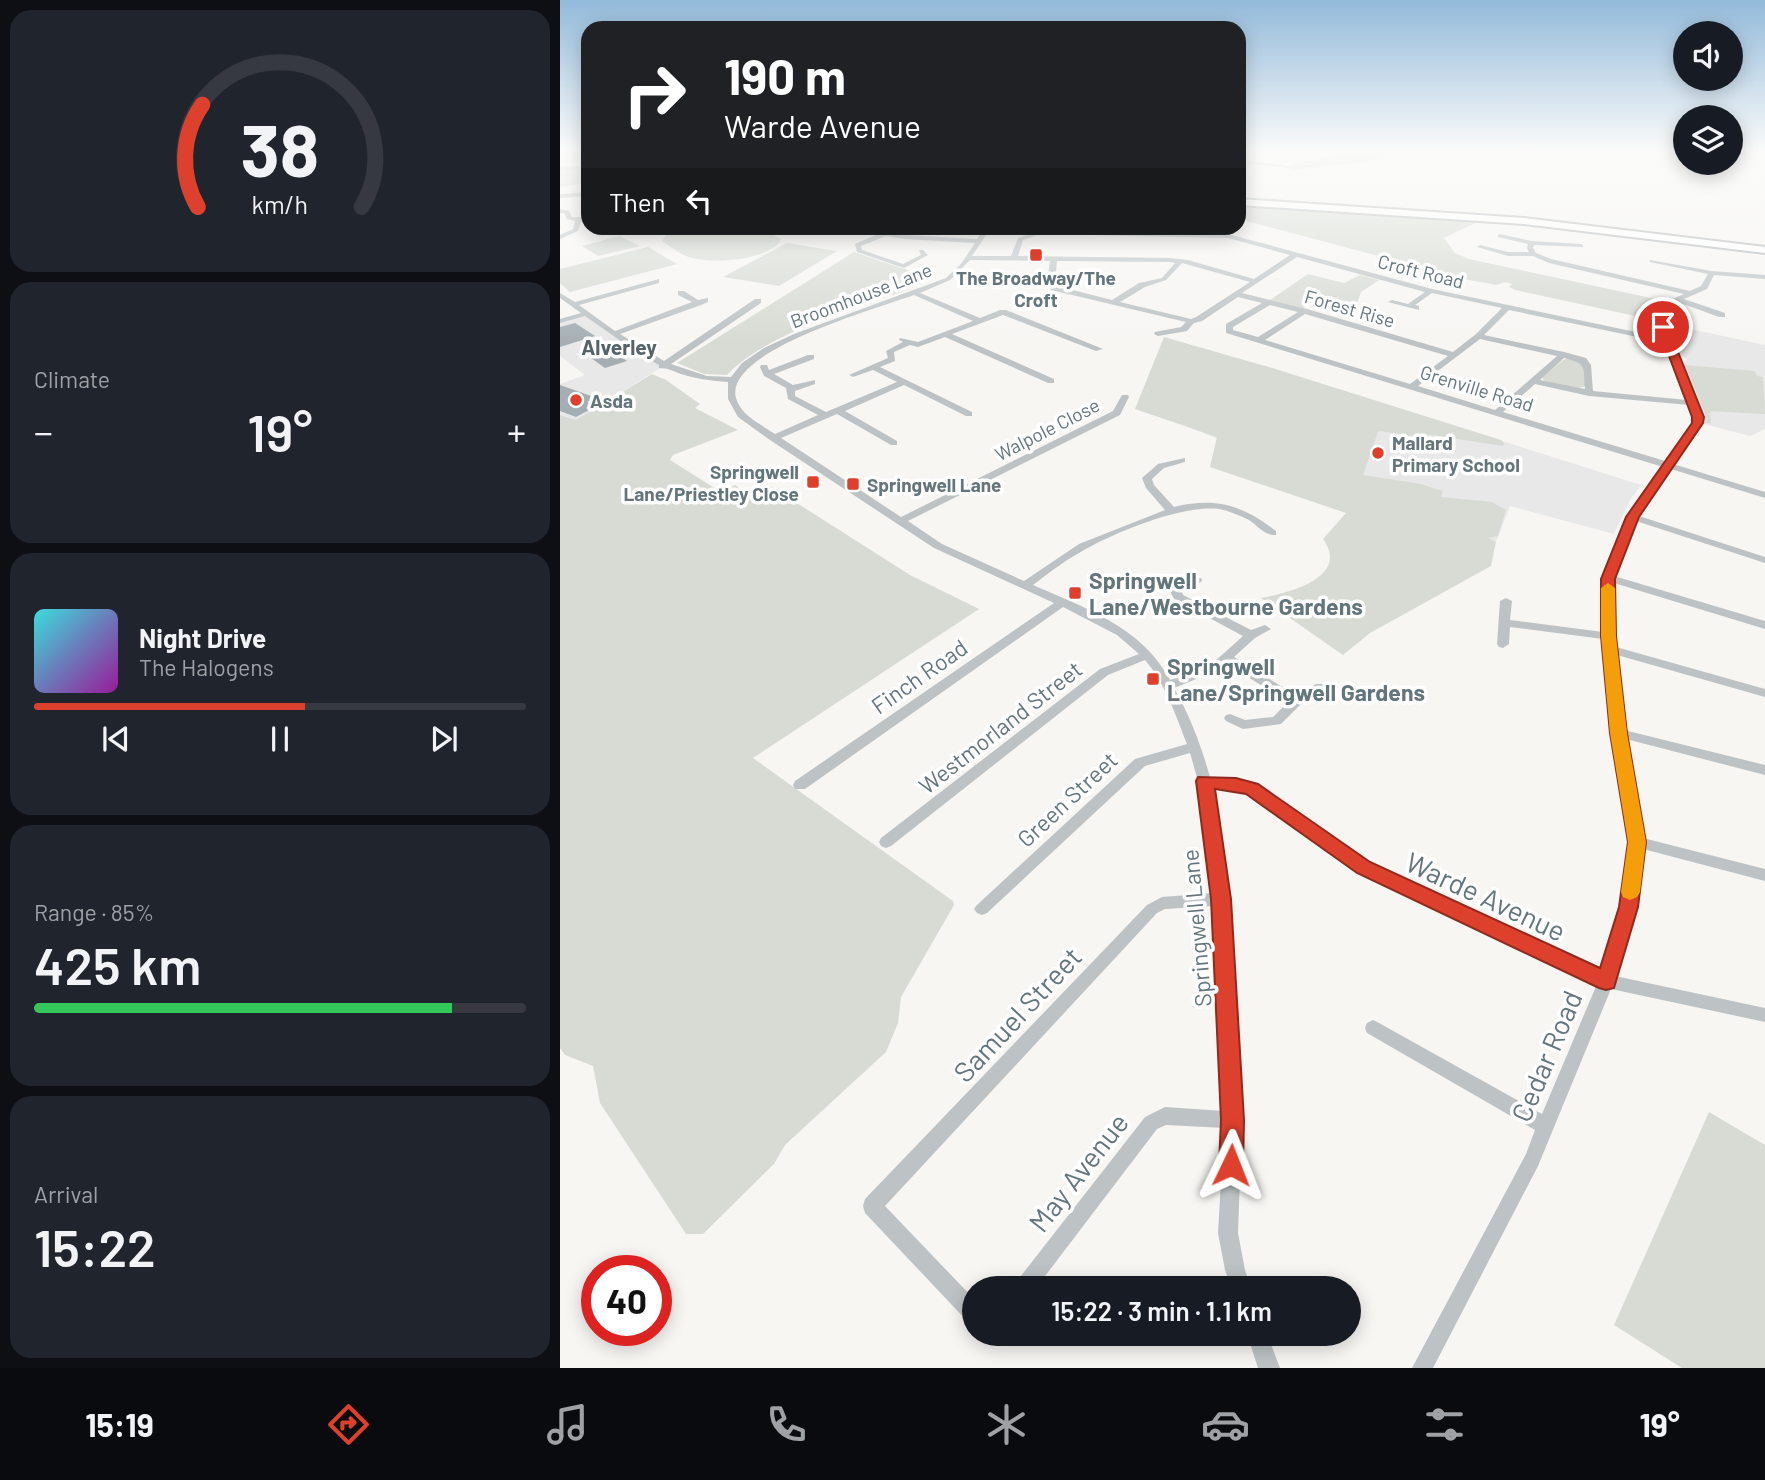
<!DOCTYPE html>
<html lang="en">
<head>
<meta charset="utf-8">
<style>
	:root { --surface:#171b24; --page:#20242c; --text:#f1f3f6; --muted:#9ea1a6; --line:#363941; --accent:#dd402d }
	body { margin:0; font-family:Barlow,sans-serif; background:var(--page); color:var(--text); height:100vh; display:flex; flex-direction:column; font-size:26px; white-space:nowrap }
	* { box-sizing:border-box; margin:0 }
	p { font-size:23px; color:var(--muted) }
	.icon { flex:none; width:38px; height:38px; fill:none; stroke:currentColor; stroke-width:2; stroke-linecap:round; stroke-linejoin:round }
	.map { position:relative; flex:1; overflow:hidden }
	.sheet { display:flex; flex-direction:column; gap:10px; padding:10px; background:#0d0f14; width:560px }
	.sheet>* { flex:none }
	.guide { position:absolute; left:21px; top:21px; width:665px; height:214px; border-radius:21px; box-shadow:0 4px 18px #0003; background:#202124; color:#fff; overflow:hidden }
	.controls { position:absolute; left:1113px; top:21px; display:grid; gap:14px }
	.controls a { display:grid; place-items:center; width:70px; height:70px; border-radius:50%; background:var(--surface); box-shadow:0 4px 18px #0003; font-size:35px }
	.speed { position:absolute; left:21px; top:1255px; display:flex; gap:14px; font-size:35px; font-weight:700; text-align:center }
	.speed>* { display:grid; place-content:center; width:91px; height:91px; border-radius:50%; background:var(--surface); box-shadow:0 4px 18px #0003; line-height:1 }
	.speed .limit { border:10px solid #d22; background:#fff; color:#111 }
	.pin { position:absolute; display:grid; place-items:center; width:60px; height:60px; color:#fff; margin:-30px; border:4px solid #fff; border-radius:50%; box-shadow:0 2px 7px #0007 }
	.me { position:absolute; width:77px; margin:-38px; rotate:2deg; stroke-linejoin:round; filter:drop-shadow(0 0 5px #0008) }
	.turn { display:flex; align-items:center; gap:24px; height:147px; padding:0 28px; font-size:32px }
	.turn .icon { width:91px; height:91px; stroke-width:2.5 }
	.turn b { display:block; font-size:49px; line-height:60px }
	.then { display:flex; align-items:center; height:66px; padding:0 28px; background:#0003; gap:14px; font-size:26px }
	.big { font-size:52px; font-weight:600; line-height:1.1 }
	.sheet .tile { flex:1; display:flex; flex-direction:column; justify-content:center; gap:10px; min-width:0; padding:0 24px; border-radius:21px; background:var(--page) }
	.sheet .dial { align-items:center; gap:0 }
	.dial svg { height:182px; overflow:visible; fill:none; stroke:var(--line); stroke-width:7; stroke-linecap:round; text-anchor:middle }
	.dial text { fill:var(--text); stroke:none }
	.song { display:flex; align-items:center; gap:21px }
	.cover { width:84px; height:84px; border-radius:10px; background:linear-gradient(135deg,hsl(180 70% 55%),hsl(300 70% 35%)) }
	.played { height:7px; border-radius:4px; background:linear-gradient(90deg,var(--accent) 55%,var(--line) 55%) }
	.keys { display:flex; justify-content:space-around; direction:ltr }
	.heat { display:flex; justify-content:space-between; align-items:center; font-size:38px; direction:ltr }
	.charge { height:10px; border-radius:5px; background:linear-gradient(90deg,#34c759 85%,var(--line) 0) }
	.trip { position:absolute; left:402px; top:1276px; width:399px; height:70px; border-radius:35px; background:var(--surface); box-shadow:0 4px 18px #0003; font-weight:600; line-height:70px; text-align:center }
	.tab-bar { display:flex; height:112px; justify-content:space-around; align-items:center; background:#090b0e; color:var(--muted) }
	.tab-bar .icon { width:49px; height:49px }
	.tab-bar .on { color:var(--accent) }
	.tab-bar b { font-size:32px; color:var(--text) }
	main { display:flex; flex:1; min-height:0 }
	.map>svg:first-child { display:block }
	.built { fill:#e7e8e7 }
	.green { fill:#d7dbd3 }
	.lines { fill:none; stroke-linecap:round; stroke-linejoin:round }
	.stream { stroke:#b5c3c6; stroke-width:2 }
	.building { fill:#a5afb3 }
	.highway-casing { stroke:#b1b6b8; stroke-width:4 }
	.minor { fill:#bdc3c5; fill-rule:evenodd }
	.highway { fill:#fff; fill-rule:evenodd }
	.route { fill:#dd402d; stroke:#902a1d; stroke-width:2 }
	.slow { fill:#f59e0b }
	.poi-dot { fill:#dd402d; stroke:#fff; stroke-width:2.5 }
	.labels { text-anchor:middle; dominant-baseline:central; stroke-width:7; stroke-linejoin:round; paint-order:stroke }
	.far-street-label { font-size:19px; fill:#63757d; stroke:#fff }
	.far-poi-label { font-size:19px; font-weight:bold; fill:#63757d; stroke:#fff; text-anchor:start }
	.far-neighbourhood-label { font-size:21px; font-weight:bold; fill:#546269; stroke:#fff }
	.poi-label { font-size:23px; font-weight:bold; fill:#63757d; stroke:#fff; text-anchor:start }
	.street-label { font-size:23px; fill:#63757d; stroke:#fff }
	.near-street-label { font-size:28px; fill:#63757d; stroke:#fff }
</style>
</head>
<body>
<main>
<section class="sheet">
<div class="tile dial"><svg viewBox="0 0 100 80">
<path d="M14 69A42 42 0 1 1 86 69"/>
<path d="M14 69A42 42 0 0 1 16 24" stroke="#dd402d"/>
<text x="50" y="56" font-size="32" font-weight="700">38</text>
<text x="50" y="72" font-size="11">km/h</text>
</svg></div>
<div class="tile"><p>Climate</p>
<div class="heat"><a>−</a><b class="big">19°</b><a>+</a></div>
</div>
<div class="tile">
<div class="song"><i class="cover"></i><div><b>Night Drive</b><p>The Halogens</p></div></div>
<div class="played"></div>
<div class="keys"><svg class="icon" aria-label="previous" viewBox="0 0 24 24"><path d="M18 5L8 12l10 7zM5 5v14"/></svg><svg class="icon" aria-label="pause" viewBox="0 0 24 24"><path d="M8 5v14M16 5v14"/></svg><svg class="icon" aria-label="next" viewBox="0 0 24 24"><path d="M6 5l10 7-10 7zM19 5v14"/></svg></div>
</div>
<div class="tile"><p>Range · 85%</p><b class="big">425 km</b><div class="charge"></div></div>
<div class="tile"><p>Arrival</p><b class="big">15:22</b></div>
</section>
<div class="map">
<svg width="1205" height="1368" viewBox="0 0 1205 1368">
	<rect width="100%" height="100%" fill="#f7f6f3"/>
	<path class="built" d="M22,313L102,367L16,420L0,415V384L25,375L0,356V320Z
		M1107,324L1205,345V429L1190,436L1144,424V416L1123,362L1127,359L1121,356Z
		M659,354L712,368L1081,485L1070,500L1054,534L950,506L936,542L825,502L698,483L650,467L658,439L629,427Z"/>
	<path class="green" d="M812,150H897L907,155L865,154L737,170L730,164Z
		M0,166H28V183L0,187Z
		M679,206L917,222L884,238L895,253L909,259L1105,301L1093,310L1094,320L955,290L949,287L952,284L945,282L937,285L909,280L679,219Z
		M117,228H201L221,239C212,261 146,265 126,256C118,253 110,246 102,241L106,235Z
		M59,236L80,246L38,256L22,246Z
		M227,243L277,251L219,286L163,277Z
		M88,247L117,264L10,292L0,283V269Z
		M294,252L371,278L354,287C296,309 209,331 167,375L144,374L117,363Z
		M748,274L784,283L800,275L819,280L801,292L797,303L760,297L743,308L710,300Z
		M604,337L712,368L941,440L944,443L943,446L865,434L848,436L821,431L818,432L803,475L861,484L883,491L881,497L932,502L946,510L938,536L928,538L936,542L931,566L810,633L783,655L701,598C727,593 791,578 763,539L786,513L650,467L657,437L575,409Z
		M1009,358L1024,364L1026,386C1014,391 995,386 983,380V377L1003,360Z
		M1125,365L1194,371L1197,376L1203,377L1205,414L1150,411L1151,423H1145V413Z
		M92,374L106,380L140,404L135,408L178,430L113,455L110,460L161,492L175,485L188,494L207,484L350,575L419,609L193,758L393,901L394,905L341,997L338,1023L326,1052L225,1145L214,1164L143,1234H126L40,1103L33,1066L5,1055L0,1048V415L16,420Z
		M1149,1112L1205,1145V1368H1122L1054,1325Z"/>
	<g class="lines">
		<path class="stream" d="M790,159L837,150
			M679,161L737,168L770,162
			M0,168H28"/>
	</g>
	<path class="building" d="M15,323L35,336L0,347V327Z
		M53,351L67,361L45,368L31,358Z
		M0,385L37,398L27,402L34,404L26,408L31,409L16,417L0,411Z"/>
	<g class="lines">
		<g class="highway-casing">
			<path id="highway" d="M679,199L964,218L1205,247V253L964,224L679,205Z"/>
		</g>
		<path class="minor" d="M28,192V196L0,198V194Z
			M0,209L9,211L12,217H28V221L21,222L18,231L0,239V235L13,229L15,221L7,219L4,213H0Z
			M291,228H302L344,235L417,239L425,228H431L412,256H451L458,238L480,230L668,234L872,289L1104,338L1094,312L1098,305L1124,294L989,263L973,256H948L917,247L920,245L948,252H969L967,248L968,244L938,237V235L940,234L972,241L1021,244L1023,245V247L974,245L973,248L976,253L991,259L1130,291L1141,286L1148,274L1090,262V260L1152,271L1205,275V279L1154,275L1147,289L1124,299L1165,313V317H1159L1118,302L1104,308L1102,312L1142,417L1141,423L1113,464L1205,492V498L1111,469L1079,516L1205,557V563L1076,521L1054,576L1205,621V629L1054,583L1056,647L1205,689V697L1057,655L1064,730L1205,765V775L1066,739L1083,838L1205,869V881L1083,849L1076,907L1055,976L1205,1008V1022L1051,989L978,1166L873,1368H852L966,1154L975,1130L807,1033L805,1028L807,1023L813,1020L819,1023L982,1114L1037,984L799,871L687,793L676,789L653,787L669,899L682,1120L678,1233L685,1270L691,1288H671L665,1270L658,1233L664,1128L606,1125L597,1129L476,1288H454L457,1281L585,1117L605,1107L664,1111L654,906L605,909L597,913L325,1206L415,1300V1325L408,1322L305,1213L303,1206L305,1199L587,905L602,897L653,893L638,781L630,753L585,766L427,913L422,915L417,913L414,909L417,905L575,759L627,744C616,716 605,683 585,660L548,675L331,846L326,848L321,846L319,842L321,838L540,669L579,654L557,635L503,607L245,789H235L233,785L235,781L494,603L374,548L210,440L178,417L168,399V382C152,381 137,379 121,374C113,371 108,368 99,368V365L78,353L25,316L0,323V319L21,313L0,298V293L15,302L99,279V283L19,305L55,331L132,302L118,295V291H124L138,300L148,298V302L141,305L60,334L104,361L195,299H201V303L111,364L147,376L171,377L182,363L204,348L234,334L386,278L401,264L415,243L344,239L326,236L301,246L302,250L343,264L361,255L359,250H363L368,255L344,268L297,252L295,244L318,234ZM481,234L668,238L730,255L694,279L628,260L610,258L458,256L463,240ZM737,257L865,292L848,304L832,300L828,302L859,310V306L855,305L872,293L942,308L916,334L893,352L747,309L682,293ZM410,260L490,261L487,284L491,290L626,322L621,327L595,332L594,334L598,336L627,331L634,323L642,321L678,297L702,303L666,324V333L1103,467L1068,517L1043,578V632L950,620L952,601L946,598L940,601L937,644L939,647L943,648L949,644L950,627L1043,639L1052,733L1070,842L1060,907L1041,971L809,863L697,785L676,779L650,777C641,745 630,716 614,688L661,669L667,664L728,702L713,717L685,720L670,714L666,715L664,718L666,721L683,729L721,724L739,706L766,687L764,684H756L737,696L674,657L695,638L711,629L705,625L691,630L623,595L622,592L641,582L642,580L641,578H633L612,589L610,591L614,599L683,636L653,663L610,680C582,627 525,608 473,585C490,572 507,559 526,549C559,531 622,505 659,509C669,511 679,515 689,520C698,526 705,536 716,535V531C682,505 656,497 614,507L594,485L592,479L604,468L625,462V458L598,464L582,478L586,488L605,510L519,544L464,581L382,544L348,521L560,415L569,397L568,395H562L553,411L341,517L221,438L277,414L331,445H337V441L285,411L344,385L406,416H412V412L320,367L335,361L334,352L350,345L358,347L385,337L488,383H494V379L392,334L443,315L536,351L543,349L446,310H440L420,318L360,293L390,280ZM497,261L610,262L615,263L602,278L579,283L552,300L497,286L495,284ZM622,263L690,282L636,317L631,319L560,302L585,287L606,280ZM354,295L413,321L358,342L340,338L339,340L343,342L326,351L328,358L289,375L293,377L313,370L337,382L266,412L235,396V391L255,384V380L233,385L214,374L254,359V355H248L209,370L207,365H201L200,367L204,376L226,388L228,399L258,415L215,434C201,424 181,416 176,398C163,351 319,308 354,295ZM710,305L738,312L698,337L673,330V327ZM949,310L1106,343L1127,400L1033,391L1031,365L1026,358L1004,352L924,335ZM745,314L888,356L850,384L705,340ZM920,339L997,356L935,410L858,386ZM1004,358C1028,364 1023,367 1025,389L980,380ZM975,384L1029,396L1129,405L1134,417L1133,423L1105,461L943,412Z
			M687,1334H707L720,1368H698Z"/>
		<use href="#highway" class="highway"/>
	</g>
	<linearGradient id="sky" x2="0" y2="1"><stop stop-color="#93bada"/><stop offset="0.44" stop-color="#fbfbfa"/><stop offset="1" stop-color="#fbfbfa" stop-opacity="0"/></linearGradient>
	<rect width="1205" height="342" fill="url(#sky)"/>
	<path class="route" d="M1103,324L1108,327L1144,417L1143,423L1079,517L1055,579L1056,636L1067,733L1086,842L1078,907L1054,988L1046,990L1039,988L797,873L686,794L655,789L671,899L684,1120L683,1165L680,1174L671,1177L663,1174L659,1165L661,1120L651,899L636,781L638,777L676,778L698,784L810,862L1040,968L1059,907L1068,842L1050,733L1041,636V579L1066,517L1132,423V417L1098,327Z"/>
	<path class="slow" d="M1048,583L1055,588L1056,636L1067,733L1086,842L1080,892L1077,897L1070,900L1063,897L1061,892L1068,842L1050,733L1041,636V588Z"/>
	<g class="poi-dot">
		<rect x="469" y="248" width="14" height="14" rx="3.5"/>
		<circle cx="16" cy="400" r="7"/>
		<circle cx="818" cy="453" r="7"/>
		<rect x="246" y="475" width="14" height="14" rx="3.5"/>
		<rect x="286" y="477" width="14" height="14" rx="3.5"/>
		<rect x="508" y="586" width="14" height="14" rx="3.5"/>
		<rect x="586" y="672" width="14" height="14" rx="3.5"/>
	</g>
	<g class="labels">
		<g class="far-street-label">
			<text transform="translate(861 271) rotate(14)">Croft Road</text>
			<text transform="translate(301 295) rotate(-21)">Broomhouse Lane</text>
			<text transform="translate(790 308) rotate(16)">Forest Rise</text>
			<text transform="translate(917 388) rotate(17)">Grenville Road</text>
			<text transform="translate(487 429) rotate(-27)">Walpole Close</text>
		</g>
		<g class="far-poi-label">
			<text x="476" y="277" text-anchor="middle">The Broadway/The<tspan x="476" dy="22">Croft</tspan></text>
			<text x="30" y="400">Asda</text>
			<text x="832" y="442">Mallard<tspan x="832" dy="22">Primary School</tspan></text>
			<text x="239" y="471" text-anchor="end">Springwell<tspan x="239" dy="22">Lane/Priestley Close</tspan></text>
			<text x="307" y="484">Springwell Lane</text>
		</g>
		<g class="far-neighbourhood-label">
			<text x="59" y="346">Alverley</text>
		</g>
		<g class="poi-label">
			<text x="529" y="580">Springwell<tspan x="529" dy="26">Lane/Westbourne Gardens</tspan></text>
			<text x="607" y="666">Springwell<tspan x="607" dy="26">Lane/Springwell Gardens</tspan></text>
		</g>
		<g class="street-label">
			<text transform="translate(359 676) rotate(-35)">Finch Road</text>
			<text transform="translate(440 727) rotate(-38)">Westmorland Street</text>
			<text transform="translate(507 799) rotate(-43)">Green Street</text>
			<text transform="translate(636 928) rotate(-95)">Springwell Lane</text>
		</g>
		<g class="near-street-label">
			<text transform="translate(926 896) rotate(25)">Warde Avenue</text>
			<text transform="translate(457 1014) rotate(-47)">Samuel Street</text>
			<text transform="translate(986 1056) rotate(-67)">Cedar Road</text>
			<text transform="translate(518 1172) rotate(-52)">May Avenue</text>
		</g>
	</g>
</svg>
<div class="controls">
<a><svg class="icon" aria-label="sound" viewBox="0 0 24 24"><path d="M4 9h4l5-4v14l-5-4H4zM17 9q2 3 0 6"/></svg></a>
<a><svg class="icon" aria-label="layers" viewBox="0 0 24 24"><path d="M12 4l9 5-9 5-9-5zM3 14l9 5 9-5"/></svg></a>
</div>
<div class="speed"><div class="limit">40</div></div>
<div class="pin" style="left:1103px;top:327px;background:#d93025"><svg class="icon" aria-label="arrive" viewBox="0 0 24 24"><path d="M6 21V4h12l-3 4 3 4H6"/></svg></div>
<svg class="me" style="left:671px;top:1165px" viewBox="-20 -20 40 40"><path d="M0-17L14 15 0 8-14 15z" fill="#dd402d" stroke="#fff" stroke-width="4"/></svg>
<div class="trip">15:22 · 3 min · 1.1 km</div>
<div class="guide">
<div class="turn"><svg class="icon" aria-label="right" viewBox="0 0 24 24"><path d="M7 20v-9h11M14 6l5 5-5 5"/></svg><div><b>190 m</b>Warde Avenue</div></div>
<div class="then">Then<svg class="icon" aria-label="left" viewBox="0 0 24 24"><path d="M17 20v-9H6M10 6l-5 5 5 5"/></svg></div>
</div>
</div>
</main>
<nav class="tab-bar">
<b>15:19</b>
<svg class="icon on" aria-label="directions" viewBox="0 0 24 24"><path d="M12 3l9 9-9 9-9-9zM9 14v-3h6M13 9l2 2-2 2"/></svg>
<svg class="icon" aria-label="music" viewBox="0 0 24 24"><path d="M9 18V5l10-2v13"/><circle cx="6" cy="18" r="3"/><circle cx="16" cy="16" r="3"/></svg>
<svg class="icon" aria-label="phone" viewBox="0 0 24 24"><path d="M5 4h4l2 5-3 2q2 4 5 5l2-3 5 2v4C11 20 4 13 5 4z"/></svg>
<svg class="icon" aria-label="climate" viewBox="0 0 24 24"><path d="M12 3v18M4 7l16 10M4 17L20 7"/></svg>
<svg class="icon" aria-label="car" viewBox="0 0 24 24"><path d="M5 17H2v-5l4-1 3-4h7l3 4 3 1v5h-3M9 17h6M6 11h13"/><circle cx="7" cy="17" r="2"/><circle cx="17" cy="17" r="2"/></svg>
<svg class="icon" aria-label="filters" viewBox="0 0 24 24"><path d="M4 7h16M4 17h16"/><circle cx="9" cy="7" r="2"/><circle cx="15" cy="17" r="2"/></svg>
<b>19°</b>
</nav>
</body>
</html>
